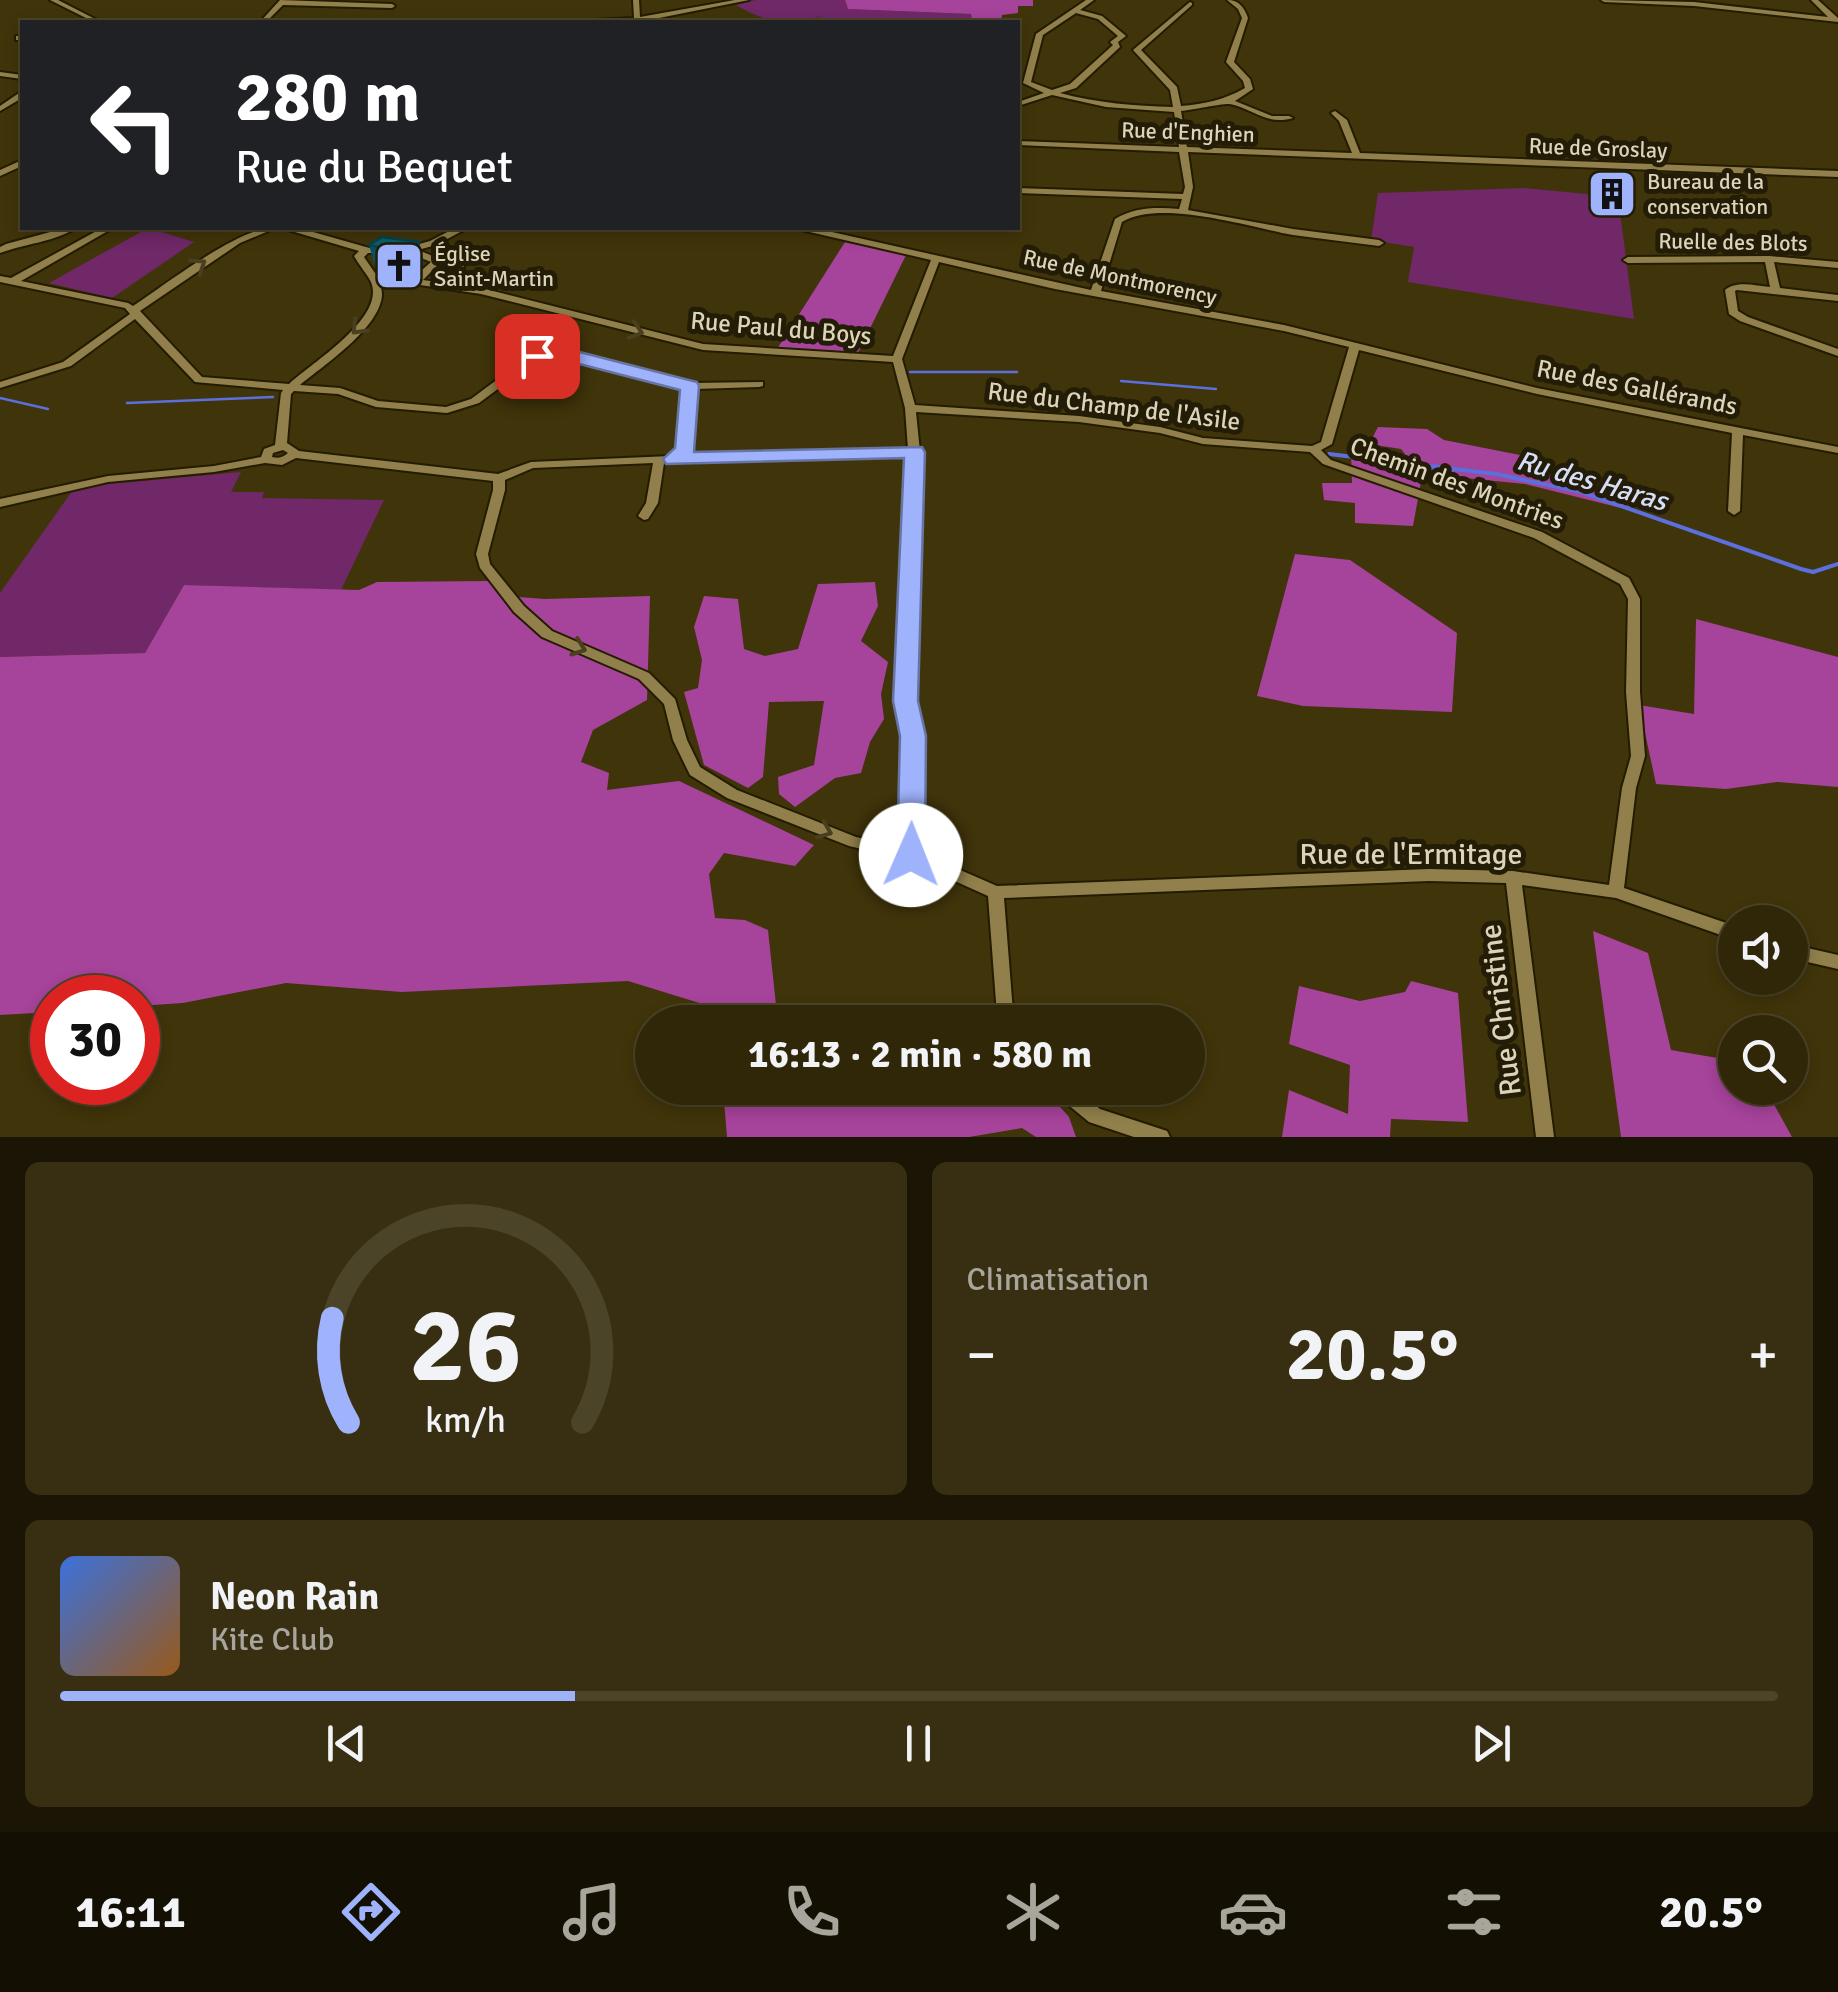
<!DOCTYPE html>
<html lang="fr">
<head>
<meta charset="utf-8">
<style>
	:root { --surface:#302708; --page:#382f12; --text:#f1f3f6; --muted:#a8a59c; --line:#4b4429; --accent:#9fb3fd }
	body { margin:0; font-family:Signika,sans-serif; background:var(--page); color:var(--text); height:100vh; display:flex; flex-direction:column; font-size:38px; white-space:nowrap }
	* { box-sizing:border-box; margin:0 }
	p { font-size:32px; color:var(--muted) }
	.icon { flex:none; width:55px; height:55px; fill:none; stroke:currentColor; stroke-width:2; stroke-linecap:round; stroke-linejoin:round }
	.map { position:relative; height:1137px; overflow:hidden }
	.panel { display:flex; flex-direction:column; gap:25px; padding:25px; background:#1a1504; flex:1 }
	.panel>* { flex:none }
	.hud { position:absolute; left:20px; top:20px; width:1000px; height:210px; border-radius:0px; box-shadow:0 5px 15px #0003,0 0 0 2px var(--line); background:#202124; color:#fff; overflow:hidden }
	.fabs { position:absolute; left:1718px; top:905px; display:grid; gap:20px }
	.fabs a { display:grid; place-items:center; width:90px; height:90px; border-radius:50%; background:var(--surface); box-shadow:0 5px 15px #0003,0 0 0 2px var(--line); font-size:50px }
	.speed { position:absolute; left:30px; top:975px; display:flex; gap:20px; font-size:50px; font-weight:700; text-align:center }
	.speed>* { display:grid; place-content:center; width:130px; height:130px; border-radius:50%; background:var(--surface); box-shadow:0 5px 15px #0003,0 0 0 2px var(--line); line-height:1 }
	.speed .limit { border:15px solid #d22; background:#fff; color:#111 }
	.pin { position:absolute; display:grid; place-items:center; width:85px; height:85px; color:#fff; margin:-42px; border-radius:20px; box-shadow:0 5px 15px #0006 }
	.me { position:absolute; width:110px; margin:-55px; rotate:1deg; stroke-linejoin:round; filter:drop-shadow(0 0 8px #0008) }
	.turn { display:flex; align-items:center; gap:35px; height:210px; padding:0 50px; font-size:45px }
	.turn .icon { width:130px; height:130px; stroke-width:2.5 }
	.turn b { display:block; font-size:70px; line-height:85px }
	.big { font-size:75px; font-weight:800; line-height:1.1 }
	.panel .widget { flex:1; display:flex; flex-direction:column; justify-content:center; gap:15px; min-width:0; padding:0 35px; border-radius:15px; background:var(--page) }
	.panel .dial { align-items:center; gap:0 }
	.dial svg { height:260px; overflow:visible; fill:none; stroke:var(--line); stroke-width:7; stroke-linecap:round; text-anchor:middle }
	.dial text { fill:var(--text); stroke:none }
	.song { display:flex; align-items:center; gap:30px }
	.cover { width:120px; height:120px; border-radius:15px; background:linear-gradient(135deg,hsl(220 70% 55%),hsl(30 70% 35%)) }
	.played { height:10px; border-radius:5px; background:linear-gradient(90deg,var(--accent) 30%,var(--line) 30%) }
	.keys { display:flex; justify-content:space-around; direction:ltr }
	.heat { display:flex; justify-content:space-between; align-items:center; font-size:55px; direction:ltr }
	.panel .tiles { flex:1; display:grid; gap:25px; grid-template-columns:1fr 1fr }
	.widget:last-child { grid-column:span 2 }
	.trip { position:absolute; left:635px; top:1005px; width:570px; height:100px; border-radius:50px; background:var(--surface); box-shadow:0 5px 15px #0003,0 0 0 2px var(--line); font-weight:800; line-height:100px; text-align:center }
	.menu { display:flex; height:160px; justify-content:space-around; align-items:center; background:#131003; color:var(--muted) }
	.menu .icon { width:70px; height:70px }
	.menu .on { color:var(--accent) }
	.menu b { font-size:45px; color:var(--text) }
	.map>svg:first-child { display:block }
	.green { fill:#702868 }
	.forest { fill:#a6439b }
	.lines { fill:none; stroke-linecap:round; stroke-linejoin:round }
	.stream-far1 { stroke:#5b6fdd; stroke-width:2.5 }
	.stream { stroke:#5b6fdd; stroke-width:4 }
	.minor-casing { stroke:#241c01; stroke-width:4 }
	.minor { fill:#91804b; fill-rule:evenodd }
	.wall { fill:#08525d }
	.shaded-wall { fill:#06424c }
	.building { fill:#095f6c; stroke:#06424c; stroke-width:2.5 }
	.oneway { stroke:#4a3f1e }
	.route { fill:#9fb3fd; stroke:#6774a4; stroke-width:2.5 }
	.labels { text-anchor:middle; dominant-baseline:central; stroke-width:10; stroke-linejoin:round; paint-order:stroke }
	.far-street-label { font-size:22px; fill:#dcd4b9; stroke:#231c06 }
	.far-poi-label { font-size:22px; fill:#dcd4b9; stroke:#231c06; text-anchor:start }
	.street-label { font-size:25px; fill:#dcd4b9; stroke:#231c06 }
	.water-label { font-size:28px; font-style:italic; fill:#d5ddf9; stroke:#231c06 }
	.near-street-label { font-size:30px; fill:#dcd4b9; stroke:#231c06 }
</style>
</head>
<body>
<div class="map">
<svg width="1838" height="1137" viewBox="0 0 1838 1137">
	<rect width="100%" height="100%" fill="#40340a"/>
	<path class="green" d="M755,0H845L848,9L971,14L975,22H804L826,15C785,26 772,25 736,5Z
		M1524,188L1618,197L1634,319L1408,282L1414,247L1371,240L1378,193Z
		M148,228L194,242L112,298L49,283Z
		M241,472L231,492H264L262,498L384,500L341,590L184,585L145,653L0,657V593L75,487Z"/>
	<path class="forest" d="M845,0H1033V6H1018V13L1002,15L1001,22H973L971,14L848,9Z
		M845,242L906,255L858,353L777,349Z
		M1378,427L1427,429L1444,440L1525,456L1635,502L1629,510L1525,484L1435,475L1421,482L1413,526L1355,523V503L1324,500L1322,483H1352L1351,453L1412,463L1401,449L1369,444Z
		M1295,554L1350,560L1457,633L1452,712L1303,706L1257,696Z
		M489,581L504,596L545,599L650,596L647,700L593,730L581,762L609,773L607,790L679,781L814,845L795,866L724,853L709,874L715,918L745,920L768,930L776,1005L782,1022H710L706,1005L628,981L402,992L286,983L183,1003L138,1006V998H52V1012L0,1015V657L145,653L184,585L359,590L377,582Z
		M875,582L878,606L861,641L888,662L881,694L884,719L870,742L861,773L835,778L795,807L779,794L778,777L814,765L824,701L769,702L763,777L748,788L704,765L684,692L698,688L702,660L694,627L704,596L738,599L744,649L765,656L798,649L818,584Z
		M1696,619L1838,657V787L1777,782L1726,789L1656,784L1639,705L1694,714Z
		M1593,931L1648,953L1671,1050L1735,1061V1088H1765L1792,1137H1621Z
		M1411,981L1458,993L1468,1122L1391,1119L1390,1137H1282L1289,1090L1348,1114L1350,1065L1289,1044L1299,986L1360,1001L1405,992Z
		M723,1088H1043L1069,1117L1076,1137H1036L1022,1128L969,1137H727Z"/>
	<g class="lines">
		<path class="stream-far1" d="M910,372H1017
			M1121,381L1216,389
			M0,398L48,409
			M127,403L273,397"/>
		<path class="stream" d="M1329,454L1496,474L1581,492L1801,569L1813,572L1838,564"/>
		<g class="minor-casing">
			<path id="minor" d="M50,0H58L101,22H94Z
				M280,0L392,4L395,6L392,8L283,5L266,22H260Z
				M633,0H639L640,17L735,0H749L644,21L591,22L594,20L634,18Z
				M1086,0H1094L1080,10L1102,16L1126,36L1118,42L1120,47L1076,88L1060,93C1097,103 1135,106 1173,107L1170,90L1133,50L1190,2L1192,3V5L1141,50L1177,87L1181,106C1205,104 1224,100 1245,88L1243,81L1226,62L1242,18L1238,9L1227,0C1239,0 1244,7 1248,18L1234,62L1250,79L1253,89L1235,101L1272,116H1289L1293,118C1267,126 1254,109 1230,104C1223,103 1192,110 1181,111L1187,147L1352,153L1339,121L1331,113L1335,111L1347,120L1360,153L1838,171V177L1188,152L1193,187L1188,210L1293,229L1379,240L1384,243L1379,246C1350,242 1321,239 1293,235C1248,227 1161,199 1122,222L1101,291L1284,325L1537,388L1838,447V453L1743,435L1740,511L1734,515L1728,511L1732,433L1537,394L1359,350L1332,444L1321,450L1331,460L1542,532L1629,578L1640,599V692L1645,756L1636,788L1624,888L1735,926V940L1616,898L1522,885L1554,1137H1536L1506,883L1429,881L1004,898L1013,1012L1020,1022H1001L997,1015L988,896L908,860L849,846L727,798L690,775L673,740L664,704L639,679L542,637L514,612L480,568L476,554L493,490V481L296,458L282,465L265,463L214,472L108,482L0,507V499L108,476L214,466L261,457L264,449L275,445L281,393L283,390L195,382L135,319L71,366L0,388V382L63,362L130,314L125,308L0,282V276L11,278L102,228H113L21,281L128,303L133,306C165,285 238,228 272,228L271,230L240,243L140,311L202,377L289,384C311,363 386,318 371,282C367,274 359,265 354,256L359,251L288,230L287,228H299L373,249V253H368L364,257L375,273L413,278L431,262L409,253H402V249L430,241L455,228H465L464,230L436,245L418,250L440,259L464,264V268L439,264L423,280L481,288L703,344L893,356L931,260L801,230L800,228H814L1091,290L1115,219C1135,207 1156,207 1179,209L1182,199L1018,193V188L1183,194L1185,187L1179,152L1018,145V141L1179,147L1174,112L1106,107L1052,95L1018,106V102L1044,93L1023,83L1036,34ZM1076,13L1098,19L1118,36L1110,42L1113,45L1070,84L1052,90L1031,82L1043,35ZM939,262L1055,289L1284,331L1349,347L1321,442L1312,446L1203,438L1160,427L1079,416L915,405L902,359ZM379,279L481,294L703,350L893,362L905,408L908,449L686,455L691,450L695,389L759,387L763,386V382L690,383L564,351L537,352L559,335L560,333L555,330L522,354L514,367L471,399L446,407L378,401L340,388L300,385C324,365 380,328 382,295C382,289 380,284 379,279ZM564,357L685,388L679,449L671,456L531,462L498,474L299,451L287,443L291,394L294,391L338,394L376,407L447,413L479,403L522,371L529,359ZM916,412L1079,422L1160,433L1203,444L1310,452L1323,464L1534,538L1620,584L1628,599L1626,692L1631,756L1622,788L1609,885L1513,871L1429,869L997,886L919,852L920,736L913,701L920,452ZM283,450L288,453C283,457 279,459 272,457L273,453ZM908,456L899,701L906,736L903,847L856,837L737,790L700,767L687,740L675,699L649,673L552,631L524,606L490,564L488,554L505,490V480L533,468L653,463L646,503L638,516L644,520L648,519L658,503L664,463Z
				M1601,0L1694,2L1828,17L1811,0H1818L1838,18V22L1694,6L1604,2Z
				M16,36H22V40H16Z
				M0,72L22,75V79L0,76Z
				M19,93H22V98L0,111V106Z
				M22,160V166L0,176V170Z
				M65,228H76C54,242 24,244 0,253V247L6,244Z
				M1769,256L1838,262V268L1774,262L1780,288L1838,295V301L1737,290L1735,291L1738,311L1748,317L1838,349V356L1740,321L1729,314L1725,290C1737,280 1756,286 1770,287L1765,262L1628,263L1623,260L1628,257Z
				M1790,944L1838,955V969L1790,958Z
				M1052,1088H1074L1100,1109L1167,1131L1170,1137H1134L1089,1122L1055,1094Z"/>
		</g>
		<use href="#minor" class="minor"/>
	</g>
	<path class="wall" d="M419,242L424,263L412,274L375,266L369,245Z"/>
	<path class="shaded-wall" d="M419,242L424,263L412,274L407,253Z"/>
	<path class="building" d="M382,237L419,242L407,253L369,245Z"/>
	<defs><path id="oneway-chevron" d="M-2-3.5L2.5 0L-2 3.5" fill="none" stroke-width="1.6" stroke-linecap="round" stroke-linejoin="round" transform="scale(2.5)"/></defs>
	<g class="oneway">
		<use href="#oneway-chevron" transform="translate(199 265) rotate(-34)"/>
		<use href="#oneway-chevron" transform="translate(358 328) rotate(134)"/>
		<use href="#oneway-chevron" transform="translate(636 331) rotate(17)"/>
		<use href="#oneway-chevron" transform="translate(579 648) rotate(20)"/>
		<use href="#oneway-chevron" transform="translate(825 831) rotate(22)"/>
	</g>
	<path class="route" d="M564,348L697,382L699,386L694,452L922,447L925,452L918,701L926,736L925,855L921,863L911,866L901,863L897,855L900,736L893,701L904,458L666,464L663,459L675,448L680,390L564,360L537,362L527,356L537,351Z"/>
	<defs>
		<g id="building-square" transform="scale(2.5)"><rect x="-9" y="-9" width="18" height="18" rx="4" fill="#9fb3fd" stroke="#231c06"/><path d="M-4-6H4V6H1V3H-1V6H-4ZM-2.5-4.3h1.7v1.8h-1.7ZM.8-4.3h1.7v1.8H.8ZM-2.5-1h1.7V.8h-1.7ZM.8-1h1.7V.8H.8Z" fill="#111"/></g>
		<g id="church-square" transform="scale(2.5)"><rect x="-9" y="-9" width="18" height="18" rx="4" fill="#9fb3fd" stroke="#231c06"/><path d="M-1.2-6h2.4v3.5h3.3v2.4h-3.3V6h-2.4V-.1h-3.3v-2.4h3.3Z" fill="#111"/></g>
	</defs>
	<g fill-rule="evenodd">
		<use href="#building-square" x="1612" y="194"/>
		<use href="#church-square" x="399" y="266"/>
	</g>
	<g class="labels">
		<g class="far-street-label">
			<text transform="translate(1188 132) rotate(2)">Rue d'Enghien</text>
			<text transform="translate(1598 148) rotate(2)">Rue de Groslay</text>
			<text transform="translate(1733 242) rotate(1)">Ruelle des Blots</text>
			<text transform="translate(1120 277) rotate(12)">Rue de Montmorency</text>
		</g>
		<g class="far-poi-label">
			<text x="1647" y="181">Bureau de la<tspan x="1647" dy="25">conservation</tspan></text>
			<text x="434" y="253">Église<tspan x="434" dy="25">Saint-Martin</tspan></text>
		</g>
		<g class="street-label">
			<text transform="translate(781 328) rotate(5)">Rue Paul du Boys</text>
			<text transform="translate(1637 387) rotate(11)">Rue des Gallérands</text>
			<text transform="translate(1114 406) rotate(7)">Rue du Champ de l'Asile</text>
			<text transform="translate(1457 483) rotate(20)">Chemin des Montries</text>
		</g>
		<g class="water-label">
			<text transform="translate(1592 481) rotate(16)">Ru des Haras</text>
		</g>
		<g class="near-street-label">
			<text x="1411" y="854">Rue de l'Ermitage</text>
			<text transform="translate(1501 1010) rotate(-97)">Rue Christine</text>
		</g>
	</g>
</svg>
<div class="fabs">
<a><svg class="icon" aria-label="sound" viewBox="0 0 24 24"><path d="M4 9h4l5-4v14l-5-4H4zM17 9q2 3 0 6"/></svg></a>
<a><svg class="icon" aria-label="search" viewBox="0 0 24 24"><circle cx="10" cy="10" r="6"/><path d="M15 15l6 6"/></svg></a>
</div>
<div class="speed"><div class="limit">30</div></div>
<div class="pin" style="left:537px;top:356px;background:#d93025"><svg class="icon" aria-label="arrive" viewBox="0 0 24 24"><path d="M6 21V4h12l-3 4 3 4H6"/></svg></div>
<svg class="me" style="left:911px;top:855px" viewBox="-20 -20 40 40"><circle r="19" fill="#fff"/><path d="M0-13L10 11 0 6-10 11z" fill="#9fb3fd"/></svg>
<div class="trip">16:13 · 2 min · 580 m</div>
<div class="hud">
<div class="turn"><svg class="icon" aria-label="left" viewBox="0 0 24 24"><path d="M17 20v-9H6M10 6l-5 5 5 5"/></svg><div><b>280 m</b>Rue du Bequet</div></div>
</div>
</div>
<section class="panel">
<div class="tiles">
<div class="widget dial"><svg viewBox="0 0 100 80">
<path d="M14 69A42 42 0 1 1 86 69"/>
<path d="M14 69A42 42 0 0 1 9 37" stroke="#9fb3fd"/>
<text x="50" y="56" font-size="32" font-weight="700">26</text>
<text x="50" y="72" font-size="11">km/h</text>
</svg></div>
<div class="widget"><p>Climatisation</p>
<div class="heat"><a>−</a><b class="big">20.5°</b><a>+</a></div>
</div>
<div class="widget">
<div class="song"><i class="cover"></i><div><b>Neon Rain</b><p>Kite Club</p></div></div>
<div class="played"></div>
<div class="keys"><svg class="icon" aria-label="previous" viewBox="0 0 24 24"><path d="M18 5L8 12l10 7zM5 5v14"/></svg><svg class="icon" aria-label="pause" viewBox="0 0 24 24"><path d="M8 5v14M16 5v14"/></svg><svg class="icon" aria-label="next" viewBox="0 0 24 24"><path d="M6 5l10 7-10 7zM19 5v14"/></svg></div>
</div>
</div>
</section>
<nav class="menu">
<b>16:11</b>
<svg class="icon on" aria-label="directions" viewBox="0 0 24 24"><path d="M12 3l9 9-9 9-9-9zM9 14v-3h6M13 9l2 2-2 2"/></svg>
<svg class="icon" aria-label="music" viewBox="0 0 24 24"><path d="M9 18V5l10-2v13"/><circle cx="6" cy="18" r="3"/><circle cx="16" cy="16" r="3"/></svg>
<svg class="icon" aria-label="phone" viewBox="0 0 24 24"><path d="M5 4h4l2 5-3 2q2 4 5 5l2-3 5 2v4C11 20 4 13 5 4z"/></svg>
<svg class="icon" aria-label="climate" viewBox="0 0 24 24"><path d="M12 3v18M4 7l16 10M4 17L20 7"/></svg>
<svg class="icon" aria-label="car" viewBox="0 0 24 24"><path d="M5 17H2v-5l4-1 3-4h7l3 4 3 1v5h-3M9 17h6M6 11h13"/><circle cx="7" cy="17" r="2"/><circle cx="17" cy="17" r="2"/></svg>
<svg class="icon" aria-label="filters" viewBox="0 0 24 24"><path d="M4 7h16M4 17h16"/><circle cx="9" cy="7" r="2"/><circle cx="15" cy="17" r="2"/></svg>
<b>20.5°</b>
</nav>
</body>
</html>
